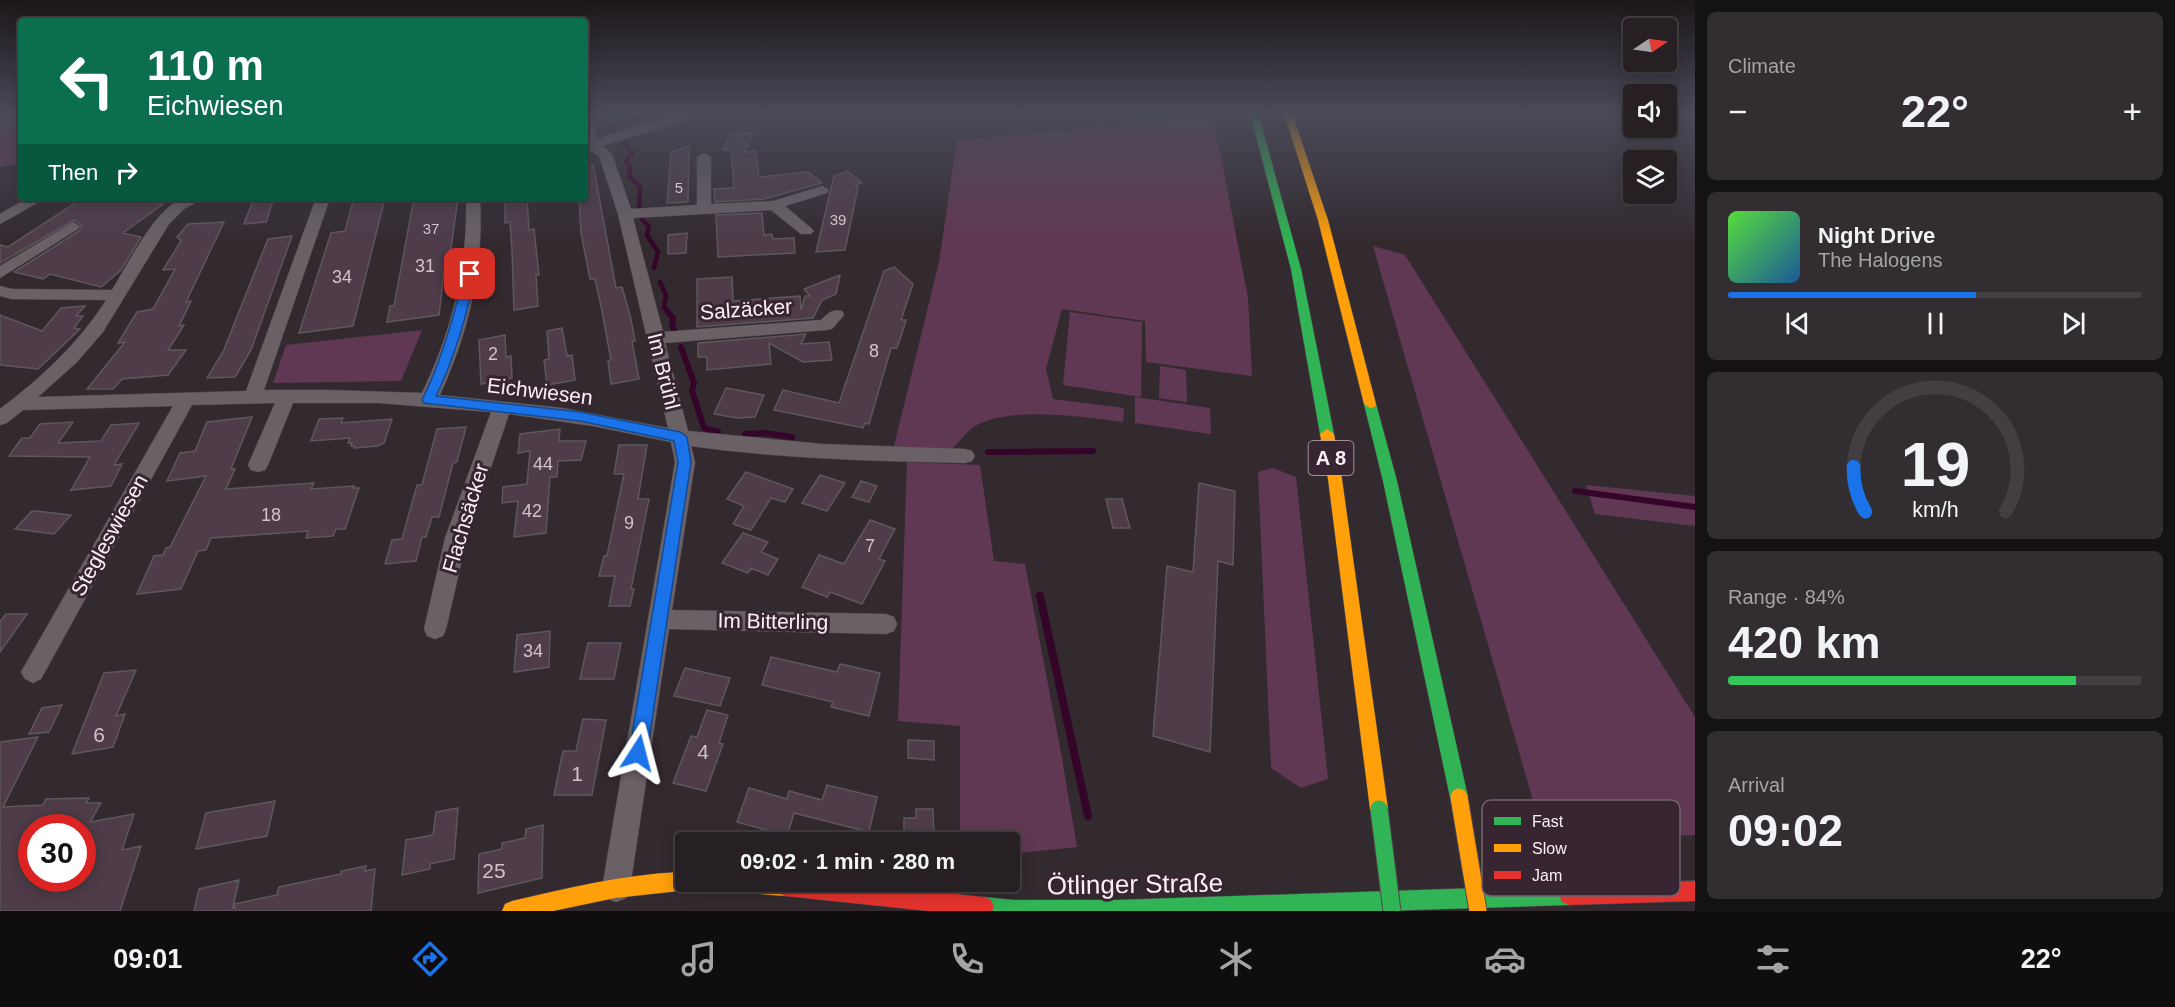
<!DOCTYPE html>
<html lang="en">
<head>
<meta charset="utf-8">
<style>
	:root { --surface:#262024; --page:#322d31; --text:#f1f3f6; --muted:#a4a3a6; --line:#423e41; --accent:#1a73e8 }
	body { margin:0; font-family:Helvetica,sans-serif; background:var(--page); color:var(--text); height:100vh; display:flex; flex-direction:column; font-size:22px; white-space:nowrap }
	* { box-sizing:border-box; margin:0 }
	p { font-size:20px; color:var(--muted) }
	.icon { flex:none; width:33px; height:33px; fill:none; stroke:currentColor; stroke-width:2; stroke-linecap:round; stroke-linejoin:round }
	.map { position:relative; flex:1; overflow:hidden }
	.sheet { display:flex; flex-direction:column; gap:12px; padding:12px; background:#151214; width:480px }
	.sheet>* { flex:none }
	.banner { position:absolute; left:18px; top:18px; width:570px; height:183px; border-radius:6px; box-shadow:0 3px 15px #0003,0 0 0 2px var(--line); background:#0b6e4f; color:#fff; overflow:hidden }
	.needle { width:39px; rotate:77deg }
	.buttons { position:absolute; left:1623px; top:18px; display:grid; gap:12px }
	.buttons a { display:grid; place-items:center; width:54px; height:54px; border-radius:6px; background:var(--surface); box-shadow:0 3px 15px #0003,0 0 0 2px var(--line); font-size:30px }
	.speed { position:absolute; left:18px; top:814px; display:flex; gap:12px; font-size:30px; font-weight:700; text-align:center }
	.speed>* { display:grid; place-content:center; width:78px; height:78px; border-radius:50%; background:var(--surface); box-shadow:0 3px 15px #0003,0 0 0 2px var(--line); line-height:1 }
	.speed .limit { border:9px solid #d22; background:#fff; color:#111 }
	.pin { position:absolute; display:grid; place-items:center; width:51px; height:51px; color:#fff; margin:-26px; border-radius:12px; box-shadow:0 3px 9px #0006 }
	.me { position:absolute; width:66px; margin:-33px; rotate:9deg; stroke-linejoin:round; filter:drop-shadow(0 0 4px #0008) }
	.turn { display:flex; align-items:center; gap:21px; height:126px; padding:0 30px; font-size:27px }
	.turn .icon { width:78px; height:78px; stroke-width:2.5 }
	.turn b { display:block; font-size:42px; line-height:51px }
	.then { display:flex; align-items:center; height:57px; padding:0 30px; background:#0003; gap:12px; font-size:22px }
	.big { font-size:45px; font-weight:700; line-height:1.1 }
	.sheet .card { flex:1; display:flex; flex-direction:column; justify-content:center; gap:9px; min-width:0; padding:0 21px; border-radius:9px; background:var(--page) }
	.sheet .dial { align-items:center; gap:0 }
	.dial svg { height:156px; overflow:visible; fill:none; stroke:var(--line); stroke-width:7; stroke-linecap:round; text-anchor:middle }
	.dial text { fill:var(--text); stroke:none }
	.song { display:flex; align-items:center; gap:18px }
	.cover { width:72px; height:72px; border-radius:9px; background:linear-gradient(135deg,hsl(110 70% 55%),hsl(210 70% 35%)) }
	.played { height:6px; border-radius:3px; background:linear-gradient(90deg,var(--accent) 60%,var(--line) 60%) }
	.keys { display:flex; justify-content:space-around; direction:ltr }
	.heat { display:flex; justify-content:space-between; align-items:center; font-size:33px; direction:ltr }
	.charge { height:9px; border-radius:4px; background:linear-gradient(90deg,#34c759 84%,var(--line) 0) }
	.trip { position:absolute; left:675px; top:832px; width:345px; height:60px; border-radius:6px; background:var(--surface); box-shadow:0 3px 15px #0003,0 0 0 2px var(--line); font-weight:700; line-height:60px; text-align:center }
	.menu { display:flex; height:96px; justify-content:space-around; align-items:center; background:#0f0d0e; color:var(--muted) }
	.menu .icon { width:42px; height:42px }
	.menu .selected { color:var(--accent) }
	.menu b { font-size:27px; color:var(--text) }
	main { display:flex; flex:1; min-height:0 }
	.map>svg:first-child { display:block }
	.green { fill:#613853 }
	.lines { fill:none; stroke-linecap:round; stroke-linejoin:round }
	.stream-far2 { stroke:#350429; stroke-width:4.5 }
	.stream-far1 { stroke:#350429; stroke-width:6 }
	.stream { stroke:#350429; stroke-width:8 }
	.building { fill:#4e3c48; stroke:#5e575c; stroke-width:1.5; fill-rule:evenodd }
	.street-casing { stroke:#50484d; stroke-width:1 }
	.fast-casing { stroke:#50484d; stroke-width:1 }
	.slow-casing { stroke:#50484d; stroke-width:1 }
	.jam-casing { stroke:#50484d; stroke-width:1 }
	.street { fill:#6a6167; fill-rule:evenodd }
	.fast { fill:#30b455; fill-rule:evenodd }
	.slow { fill:#ff9f0a; fill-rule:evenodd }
	.jam { fill:#e5322d; fill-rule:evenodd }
	.fast-bridge-casing { stroke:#50484d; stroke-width:19; stroke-linecap:butt }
	.slow-bridge-casing { stroke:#50484d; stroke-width:19; stroke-linecap:butt }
	.fast-bridge { stroke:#30b455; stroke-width:17 }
	.slow-bridge { stroke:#ff9f0a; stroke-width:17 }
	.route { fill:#1a73e8; stroke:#114b97; stroke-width:1.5 }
	.labels { text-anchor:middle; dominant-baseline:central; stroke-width:6; stroke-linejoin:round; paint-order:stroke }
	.far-number-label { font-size:15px; fill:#d0c3cb }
	.number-label { font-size:18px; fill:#d0c3cb }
	.shield { fill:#372631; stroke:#c0b3bc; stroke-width:1.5 }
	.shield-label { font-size:20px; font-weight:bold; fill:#fbf0f7 }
	.street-label { font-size:21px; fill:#fbf0f7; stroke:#372631 }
	.near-number-label { font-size:21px; fill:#d0c3cb }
	.near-street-label { font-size:26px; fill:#fbf0f7; stroke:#372631 }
	.key { fill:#372631; stroke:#72636c; stroke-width:1.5 }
	.key-label { font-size:16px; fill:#fbf0f7 }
</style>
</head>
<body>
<main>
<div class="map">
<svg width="1695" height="911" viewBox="0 0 1695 911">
	<rect width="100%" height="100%" fill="#332a30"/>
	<path class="green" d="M11,113H21V163L0,167V118Z
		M1211,118L1221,156L1248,298L1252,376L1146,362L1145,321L1062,309L1046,369L1053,399L1124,408L1123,422C1085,417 1011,406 977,425C967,430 959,443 950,451L893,450L939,262L957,140Z
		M1373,246L1405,255L1695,717V835L1545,842Z
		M1070,312L1142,322L1141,397L1063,385Z
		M422,330L401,381L273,383L286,345Z
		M1160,366L1186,370L1187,402L1159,398Z
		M1135,397L1210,408L1211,434L1135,423Z
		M907,462L980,465L994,561L1025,564L1060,747L1077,847L1010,854V843H960V726L898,721Z
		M1273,468L1296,477L1328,779L1301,788L1271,768L1258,472Z
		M1586,485L1695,496V526L1595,514Z"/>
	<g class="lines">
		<path class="stream-far2" d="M603,113L602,117L614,133
			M610,128L648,114L670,116L680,113
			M623,142L632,153L626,162L630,167L629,176L640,187L639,208
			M642,219L649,227L647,235L658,252L654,268
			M660,282L666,295L664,307L669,313"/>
		<path class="stream-far1" d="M667,311L673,318L672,325L675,331
			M681,347L694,383L692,391L704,428L718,432
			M745,434L765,433L792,437
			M988,452L1093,451
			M1575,491L1695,507"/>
		<path class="stream" d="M1040,596L1088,816"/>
	</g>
	<path class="building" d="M731,132L753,133L745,152L756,151L759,177L808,172L822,183L764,199L715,202L714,189L734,188L731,150H723Z
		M689,146L688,202L667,203L671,152Z
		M593,164L616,288L622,287L631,319L635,341H632L639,379L611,384L608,361L611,360L602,311L595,279H590L581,233L579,198H585V165Z
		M847,171L862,183L855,185L858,187L845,250L816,252L834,176Z
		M83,198H137L163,204L123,233L141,237L121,270L101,287L50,274L43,279L14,272L79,231L82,225L74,220L0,263V245L8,247Z
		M274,198L266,222L244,224L253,201Z
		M354,198H385L353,326L299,333L331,233L345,231Z
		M414,198H458L448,270L444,271L439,315L387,322L390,306H394Z
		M505,198H527L529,230L534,229L538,266L539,275H536L538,306L514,310L512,250L510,222L505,223Z
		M762,213L764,235L772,234L773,239L794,238L795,253L718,257L716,215Z
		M224,222L186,302L191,301L179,326L184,325L168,350H186L168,375L122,379L113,389H87L125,342L118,343L137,312L153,309L175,269L163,270L181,241L177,237L188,224Z
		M687,233L686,253L668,254V235Z
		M292,236L251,350L235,377L207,378L223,352L268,239Z
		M894,267L913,284L901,320H906L903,330L897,348H891L869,424L865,423L863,428L774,410L783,390L839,403L884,271Z
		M840,275L836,294L822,300L813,318L697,327V279L732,277L733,301L800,296L801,310L805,296H810L804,289Z
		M85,306L76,316H83L74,328L80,329L38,369L0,365V315L42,331L61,308Z
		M562,328L567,356L572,355L575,380L547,385L544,360L549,359L547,331Z
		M806,334L801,344L829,342L832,360L803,362L769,343L771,364L707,370V357H698V343Z
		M505,335L506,357L511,356L512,378L481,384L479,340Z
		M726,388L764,395L755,417L737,418L714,414Z
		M252,417L231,469H235L226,489L314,483L311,489L354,486L353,488H359L345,529H336L333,536L306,538L308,531L211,538L206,550L198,551L181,589L137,594L154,556L163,555L166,548L170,547L206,476L167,481L180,453L195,451L207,422Z
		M343,418L341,423L392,419L384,443L378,446L354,448V446H351L352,443H348L350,438L311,441L319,419Z
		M73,422L58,443L101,441L111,425L139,423L114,465L122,464L111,486L71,490L90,457L9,456L22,438H30L40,424Z
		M466,427L457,462L453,463L439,517H432L426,537H422L416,561L385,564L392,540L402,539L417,485H422L437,429Z
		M560,429L559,441H586L581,460L558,461L557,477H550L546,533L514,537L518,501L502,503L503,487L527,484L530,451L518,453L520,434Z
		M619,445H647L638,499H649L631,589H634L630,606H609L615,576H599L604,556H607L624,474H614Z
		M746,472L793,489L785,502L771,498L751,530L733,524L744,506L727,499Z
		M820,475L845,483L827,511L802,503Z
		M861,481L877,486L869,502L852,497Z
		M1199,483L1235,491L1233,565L1218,561L1210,752L1153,736L1167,566L1193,572Z
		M1106,499H1122L1130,528H1113Z
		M32,511H36L71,515L54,534L15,529Z
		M870,520L895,529L879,559L885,561L862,604L830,592L827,597L802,587L819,555L844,564Z
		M743,533L768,542L761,552L778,559L768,575L751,568L748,573L722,563Z
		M6,614H27L0,652V622Z
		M550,631L549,667L514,672L517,635Z
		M588,643H621L614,679H580Z
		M771,657L837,672L840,664L880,673L869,716L831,707L833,702L762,685Z
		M685,668L730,678L720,706L674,696Z
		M136,670L116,716L125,714L113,747L72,754L104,673Z
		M62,705L49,732L29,734L42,708Z
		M707,710L728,715L719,743L723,744L706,791L673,783L691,736L697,737Z
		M583,719L606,720L592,795H554L563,751H576Z
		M38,737L3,807L43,805L46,799L89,798L86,803H101L90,822L134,814L122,850L141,846L120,911H0V742ZM32,828H82V879H32Z
		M908,740L934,741V760L908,758Z
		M827,785L877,797L869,832L794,813L787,836L737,822L749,788L787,799L789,791L822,800Z
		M275,801L267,836L196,849L206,813Z
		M458,808L454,859L430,864V869L402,875L406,840L433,835L436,812Z
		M916,809H933L934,843H904V818H916Z
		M543,825L542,878L478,893L479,854L502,849V843L525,838L526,829Z
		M366,866L365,871L375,869L371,911H235L234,904L277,895L279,887L341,874V871Z
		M239,880L232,911H194L199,889Z"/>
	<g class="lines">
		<g class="street-casing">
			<path id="street" d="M585,113H592L597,139L680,113H699L698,116L602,146L612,154L631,209L697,205V157L704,153L711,157V204L773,201L822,186L829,190L827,193L785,206L811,228L814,231L811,234H801L771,210L633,218L663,332L821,320C828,313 832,309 842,311L844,315L832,329L826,330L665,343L688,431L822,444L965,449L972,451L975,456L972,461L965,463C874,461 782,459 691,446L695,462L672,610L886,614L894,617L897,624L894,631L886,634L669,629L630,888L626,898L616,902L606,898L602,888L675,462L671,442L593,426L509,414L467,538L446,629L443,636L435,639L427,636L424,629L445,538L491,412L378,403H293L268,465L265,470L258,472L251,470L248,465L275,403L192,405L41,679L33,683L25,679L21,672L173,406L23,410L7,423L0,425V409C41,378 79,343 106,300L12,299L0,296V286L12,289L112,290C127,266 157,204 185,198C191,197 198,198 204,198L184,209L169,224L103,332L77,362L38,397L246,391L316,198H330L264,390H327L422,393C452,331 468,267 466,198H480C484,268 469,331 440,395L562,408L668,428L618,214L599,156L589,150L585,151Z
				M28,198H46L0,224V214Z
				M73,222L80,226L78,229L0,278V266Z"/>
		</g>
		<g class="fast-casing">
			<path id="fast" d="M1250,113H1258L1301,269L1334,434L1327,439L1320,434L1291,269Z
				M1370,400L1376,404L1397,481L1468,797L1465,803L1459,806L1453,803L1450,797L1383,481L1364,404Z
				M1569,885L1576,888L1579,895L1576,902L1569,905L1382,911H976L974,907L977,900L984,897L1014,900H1117Z"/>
		</g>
		<g class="slow-casing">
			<path id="slow" d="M1284,113H1292L1328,220L1376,404L1375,407L1370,408L1364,404L1318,220Z
				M1327,429L1334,434L1342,479L1388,809L1385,815L1379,818L1373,815L1370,809L1328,479L1320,434Z
				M679,872H686V882H793L795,886L792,893L785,896L721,891H679L615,898L553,911H502L505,904L512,901C567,888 622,875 679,872Z"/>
		</g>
		<g class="jam-casing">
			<path id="jam" d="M1695,881V901L1569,905L1562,902L1559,895L1562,888L1569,885Z
				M777,882H839L984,897L991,900L994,907L992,911H929L785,896L778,893L775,886Z"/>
		</g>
		<use href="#street" class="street"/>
		<use href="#fast" class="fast"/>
		<use href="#slow" class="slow"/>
		<use href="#jam" class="jam"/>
		<g class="fast-bridge-casing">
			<path id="fast-bridge" d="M1379,809L1392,911"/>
		</g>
		<g class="slow-bridge-casing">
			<path id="slow-bridge" d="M1459,797L1478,911"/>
		</g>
		<use href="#fast-bridge" class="fast-bridge"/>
		<use href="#slow-bridge" class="slow-bridge"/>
	</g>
	<linearGradient id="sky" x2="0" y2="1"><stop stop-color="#1c171a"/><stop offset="0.47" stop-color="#4a4a59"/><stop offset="1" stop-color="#4a4a59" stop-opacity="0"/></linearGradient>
	<rect width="1695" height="241" fill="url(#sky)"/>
	<path class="route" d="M470,270L476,274C466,316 455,357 436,396L580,412L680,432L687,437L691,462L647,753L644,759L638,762L632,759L629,753L678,462L674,441L580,421L424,403L422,400C442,360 454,317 464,274Z"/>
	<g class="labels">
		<g class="far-number-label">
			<text x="679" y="187">5</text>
			<text x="838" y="219">39</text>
			<text x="431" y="228">37</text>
		</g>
		<g class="number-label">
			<text x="425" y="266">31</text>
			<text x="342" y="277">34</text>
			<text x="874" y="351">8</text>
			<text x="493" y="354">2</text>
			<text x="543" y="464">44</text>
			<text x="532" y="511">42</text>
			<text x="271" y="515">18</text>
			<text x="629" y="523">9</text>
			<text x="870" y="546">7</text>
			<text x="533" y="651">34</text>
		</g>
		<rect class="shield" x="1308.5" y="441" width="45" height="34" rx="4.5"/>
		<g class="shield-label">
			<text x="1331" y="458">A 8</text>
		</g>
		<g class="street-label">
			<text transform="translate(746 309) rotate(-4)">Salzäcker</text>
			<text transform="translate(664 371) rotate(76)">Im Brühl</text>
			<text transform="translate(540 391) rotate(7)">Eichwiesen</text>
			<text transform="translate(465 518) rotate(-73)">Flachsäcker</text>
			<text transform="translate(109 535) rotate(-61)">Stegleswiesen</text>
			<text transform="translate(773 621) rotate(1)">Im Bitterling</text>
		</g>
		<g class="near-number-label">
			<text x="99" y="734">6</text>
			<text x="703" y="751">4</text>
			<text x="577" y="773">1</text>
			<text x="494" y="870">25</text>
		</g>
		<g class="near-street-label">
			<text transform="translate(1135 884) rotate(-1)">Ötlinger Straße</text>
		</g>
	</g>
	<rect x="1482" y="800" width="198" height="96" rx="9" class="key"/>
	<rect x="1494" y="817" width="27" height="8" fill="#30b455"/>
	<rect x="1494" y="844" width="27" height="8" fill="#ff9f0a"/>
	<rect x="1494" y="871" width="27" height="8" fill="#e5322d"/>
	<g class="key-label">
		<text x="1532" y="827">Fast</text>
		<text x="1532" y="854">Slow</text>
		<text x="1532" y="881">Jam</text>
	</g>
</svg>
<div class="buttons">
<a><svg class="needle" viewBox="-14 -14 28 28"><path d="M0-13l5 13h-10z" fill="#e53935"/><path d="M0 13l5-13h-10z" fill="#a4a3a6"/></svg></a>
<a><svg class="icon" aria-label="sound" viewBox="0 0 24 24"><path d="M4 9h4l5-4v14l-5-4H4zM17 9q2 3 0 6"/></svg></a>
<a><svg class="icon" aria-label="layers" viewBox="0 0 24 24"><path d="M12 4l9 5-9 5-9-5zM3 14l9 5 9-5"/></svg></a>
</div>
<div class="speed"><div class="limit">30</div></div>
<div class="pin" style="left:470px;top:274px;background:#d93025"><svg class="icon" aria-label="arrive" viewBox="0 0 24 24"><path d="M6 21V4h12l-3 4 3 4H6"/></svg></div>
<svg class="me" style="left:638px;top:753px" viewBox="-20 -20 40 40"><path d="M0-17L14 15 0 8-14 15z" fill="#1a73e8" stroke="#fff" stroke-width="4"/></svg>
<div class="trip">09:02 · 1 min · 280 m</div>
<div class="banner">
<div class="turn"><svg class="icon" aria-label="left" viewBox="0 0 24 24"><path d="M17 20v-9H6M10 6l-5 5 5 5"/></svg><div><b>110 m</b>Eichwiesen</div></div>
<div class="then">Then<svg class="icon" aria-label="right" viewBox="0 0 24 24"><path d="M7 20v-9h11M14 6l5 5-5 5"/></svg></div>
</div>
</div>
<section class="sheet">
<div class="card"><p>Climate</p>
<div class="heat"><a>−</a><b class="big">22°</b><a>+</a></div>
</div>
<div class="card">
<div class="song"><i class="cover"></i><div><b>Night Drive</b><p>The Halogens</p></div></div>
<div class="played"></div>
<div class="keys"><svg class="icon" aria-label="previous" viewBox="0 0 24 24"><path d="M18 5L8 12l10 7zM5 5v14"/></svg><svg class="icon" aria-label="pause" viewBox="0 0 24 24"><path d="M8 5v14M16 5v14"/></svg><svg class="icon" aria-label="next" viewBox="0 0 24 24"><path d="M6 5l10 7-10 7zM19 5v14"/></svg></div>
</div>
<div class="card dial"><svg viewBox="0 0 100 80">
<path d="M14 69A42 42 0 1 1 86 69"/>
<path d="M14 69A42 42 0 0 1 8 46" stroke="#1a73e8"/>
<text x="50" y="56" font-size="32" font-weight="700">19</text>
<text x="50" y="72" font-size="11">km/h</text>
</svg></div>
<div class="card"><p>Range · 84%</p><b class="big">420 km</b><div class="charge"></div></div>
<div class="card"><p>Arrival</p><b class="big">09:02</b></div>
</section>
</main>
<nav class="menu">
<b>09:01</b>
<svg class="icon selected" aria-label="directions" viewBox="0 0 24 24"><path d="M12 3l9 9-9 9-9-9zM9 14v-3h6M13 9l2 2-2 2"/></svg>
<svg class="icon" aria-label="music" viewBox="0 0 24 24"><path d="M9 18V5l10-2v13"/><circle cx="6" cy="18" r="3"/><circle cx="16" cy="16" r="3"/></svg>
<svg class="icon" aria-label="phone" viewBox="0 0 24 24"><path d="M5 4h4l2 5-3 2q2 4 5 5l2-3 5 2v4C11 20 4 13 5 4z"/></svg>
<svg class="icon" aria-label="climate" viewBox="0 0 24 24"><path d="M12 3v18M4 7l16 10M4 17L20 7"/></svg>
<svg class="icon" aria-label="car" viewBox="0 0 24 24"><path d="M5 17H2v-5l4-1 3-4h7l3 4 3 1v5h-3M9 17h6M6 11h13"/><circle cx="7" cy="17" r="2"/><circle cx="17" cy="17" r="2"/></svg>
<svg class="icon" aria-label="filters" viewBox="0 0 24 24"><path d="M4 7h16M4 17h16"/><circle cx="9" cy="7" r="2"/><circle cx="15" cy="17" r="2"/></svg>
<b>22°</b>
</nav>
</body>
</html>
